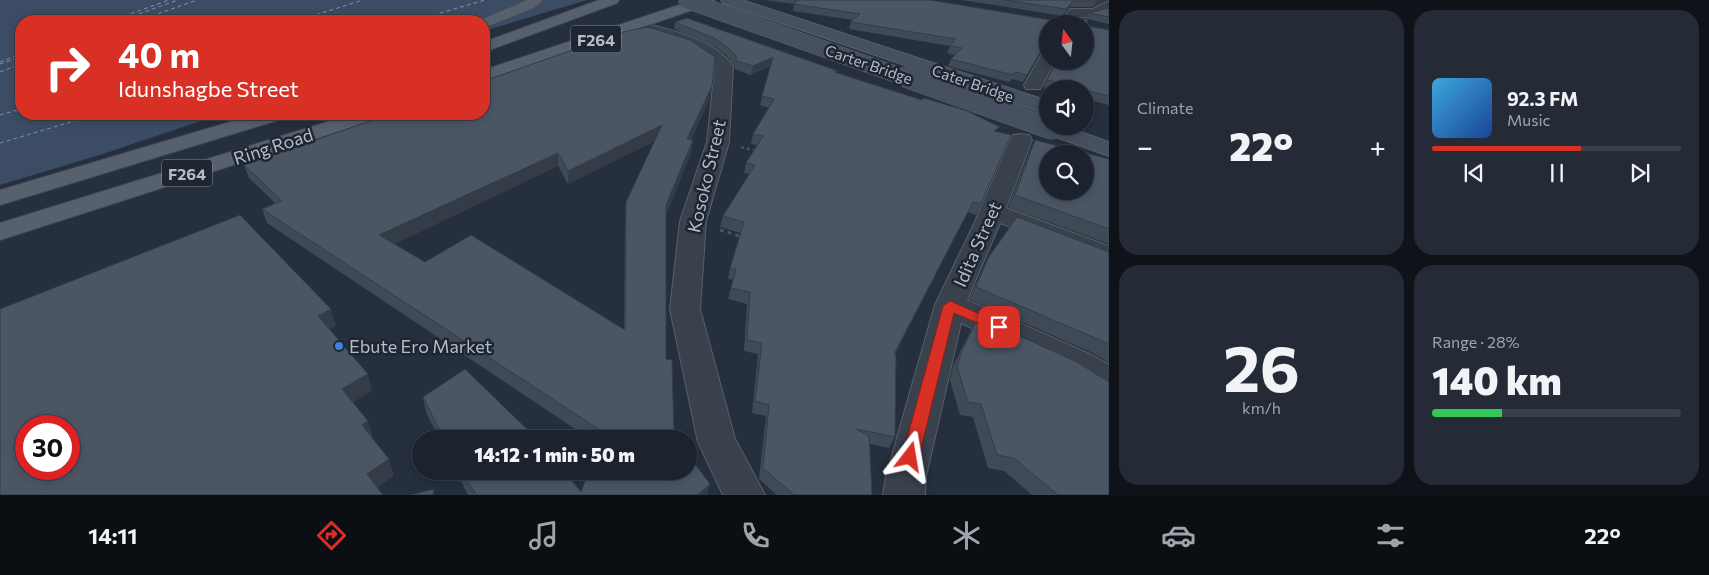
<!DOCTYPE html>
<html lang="en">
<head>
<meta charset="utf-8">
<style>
	:root { --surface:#1c232e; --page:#252b36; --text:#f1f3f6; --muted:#a0a4aa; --line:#3a404a; --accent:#d93025 }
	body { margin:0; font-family:Commissioner,sans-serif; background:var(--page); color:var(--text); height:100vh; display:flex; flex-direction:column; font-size:19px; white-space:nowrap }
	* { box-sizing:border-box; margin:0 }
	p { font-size:16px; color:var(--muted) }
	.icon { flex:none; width:28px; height:28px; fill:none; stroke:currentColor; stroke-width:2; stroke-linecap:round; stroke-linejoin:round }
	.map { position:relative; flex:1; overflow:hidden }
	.drawer { display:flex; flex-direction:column; gap:10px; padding:10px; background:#0f1319; width:600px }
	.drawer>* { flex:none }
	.banner { position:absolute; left:15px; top:15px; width:475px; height:105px; border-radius:20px; box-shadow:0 2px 8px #0003,0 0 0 1px var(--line); background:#d93025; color:#fff; overflow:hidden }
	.needle { width:32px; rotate:345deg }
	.fabs { position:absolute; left:1039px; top:15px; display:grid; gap:10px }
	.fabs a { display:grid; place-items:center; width:55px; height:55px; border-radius:50%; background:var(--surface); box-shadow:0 2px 8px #0003,0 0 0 1px var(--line); font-size:25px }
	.speed { position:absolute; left:15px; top:415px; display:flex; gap:10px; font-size:25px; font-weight:700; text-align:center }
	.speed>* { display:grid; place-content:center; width:65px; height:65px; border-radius:50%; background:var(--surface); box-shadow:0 2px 8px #0003,0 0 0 1px var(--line); line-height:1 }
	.speed .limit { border:8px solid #d22; background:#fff; color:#111 }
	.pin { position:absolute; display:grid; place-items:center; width:42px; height:42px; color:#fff; margin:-21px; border-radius:10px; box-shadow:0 2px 8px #0006 }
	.me { position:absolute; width:55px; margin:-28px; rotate:14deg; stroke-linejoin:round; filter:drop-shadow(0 0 4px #0008) }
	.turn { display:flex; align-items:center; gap:18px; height:105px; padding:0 20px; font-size:22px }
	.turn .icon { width:65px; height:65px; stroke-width:2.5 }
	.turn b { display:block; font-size:35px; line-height:42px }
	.big { font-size:38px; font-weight:800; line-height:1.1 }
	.drawer .card { flex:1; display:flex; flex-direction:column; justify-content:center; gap:8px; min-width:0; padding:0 18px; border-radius:20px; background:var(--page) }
	.drawer .dial { align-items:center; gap:0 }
	.dial b { font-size:65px; line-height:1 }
	.song { display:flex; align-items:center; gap:15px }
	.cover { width:60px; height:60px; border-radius:8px; background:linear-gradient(135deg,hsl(200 70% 55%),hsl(220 70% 35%)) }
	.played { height:5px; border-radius:2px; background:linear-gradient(90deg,var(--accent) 60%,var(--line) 60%) }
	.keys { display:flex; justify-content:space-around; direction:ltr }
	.heat { display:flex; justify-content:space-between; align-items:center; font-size:28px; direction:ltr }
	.charge { height:8px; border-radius:4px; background:linear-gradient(90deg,#34c759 28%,var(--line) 0) }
	.drawer .tiles { flex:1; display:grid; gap:10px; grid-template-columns:repeat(2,1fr) }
	.trip { position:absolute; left:412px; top:430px; width:285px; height:50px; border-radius:25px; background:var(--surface); box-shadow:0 2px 8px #0003,0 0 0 1px var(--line); font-weight:800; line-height:50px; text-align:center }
	.dock { display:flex; height:80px; justify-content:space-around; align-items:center; background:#0b0e12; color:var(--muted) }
	.dock .icon { width:35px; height:35px }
	.dock .on { color:var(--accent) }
	.dock b { font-size:22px; color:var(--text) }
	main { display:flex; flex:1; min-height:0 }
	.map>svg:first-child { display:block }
	.water { fill:#3c4c65 }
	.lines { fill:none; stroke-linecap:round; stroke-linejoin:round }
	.ferry { stroke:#7e92ae; stroke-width:1; stroke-dasharray:4 3; stroke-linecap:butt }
	.minor-casing { stroke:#575f6b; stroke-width:2 }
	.secondary-casing { stroke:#575f6b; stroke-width:2 }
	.primary-casing { stroke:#424a56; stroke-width:2 }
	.path-far1 { stroke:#45585b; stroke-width:2.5; stroke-dasharray:3 3; stroke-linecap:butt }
	.path { stroke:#45585b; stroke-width:3; stroke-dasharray:4 4; stroke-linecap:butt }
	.minor { fill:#39414d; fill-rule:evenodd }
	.secondary { fill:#475060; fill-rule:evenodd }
	.primary { fill:#57606d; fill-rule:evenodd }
	.secondary-bridge-far1-casing { stroke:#575f6b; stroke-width:17; stroke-linecap:butt }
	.secondary-bridge-casing { stroke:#575f6b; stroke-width:22; stroke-linecap:butt }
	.secondary-bridge-far1 { stroke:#475060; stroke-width:16 }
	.secondary-bridge { stroke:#475060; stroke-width:21 }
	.wall { fill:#404a57; fill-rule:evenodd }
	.shaded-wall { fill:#343c47 }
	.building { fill:#4b5665; stroke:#343c47; fill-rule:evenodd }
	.route { fill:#d93025; stroke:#8d1f18 }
	.shop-dot { fill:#3f7fe0; stroke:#1e2632; stroke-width:2 }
	.labels { text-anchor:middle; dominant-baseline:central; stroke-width:5; stroke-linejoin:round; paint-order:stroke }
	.far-street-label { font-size:15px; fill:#b5bcc8; stroke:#1e2632 }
	.shield { fill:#1e2632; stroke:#888f9b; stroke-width:1 }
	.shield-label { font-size:16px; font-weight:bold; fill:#b5bcc8 }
	.street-label { font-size:18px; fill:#b5bcc8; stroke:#1e2632 }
	.poi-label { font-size:18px; fill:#b5bcc8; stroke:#1e2632; text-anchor:start }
</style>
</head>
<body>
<main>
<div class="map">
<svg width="1109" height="495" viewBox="0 0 1109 495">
	<rect width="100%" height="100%" fill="#252f3d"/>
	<path class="water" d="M0,0H587L484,31V21H21V114H221L103,154L0,185Z"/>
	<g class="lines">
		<path class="ferry" d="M111,21L169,0
			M119,21L178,0
			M138,21L197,0
			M296,21L363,0
			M413,21L485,0
			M0,62L21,54
			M0,64L21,57
			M0,72L21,64
			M0,115L21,109
			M0,143L98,114"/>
		<g class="minor-casing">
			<path id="minor" d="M1109,1V12C1099,17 1090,18 1079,17L1074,24H1059L1070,9H1093Z
				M635,21C666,29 713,38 733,66L729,142L706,221L700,309L735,439L765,495H723L698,442L670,309L680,221L707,142L715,67L689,49L630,29L627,26Z
				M1048,53V61H1055L1040,89H1026L1024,85L1042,54Z
				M1021,134L1029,135L1032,140L1006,208L1109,246V265L1000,223L967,300L1092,355L1109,365V396L1097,392L1068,373L961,323L926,476L925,495H883L886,476L935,305L974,224L1010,140L1013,135Z"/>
		</g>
		<g class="secondary-casing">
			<path id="secondary" d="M721,0H742L1048,101V114L723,3Z
				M1048,124V126H1064L1109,142V156L1045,133L1042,129Z"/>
		</g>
		<g class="primary-casing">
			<path id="primary" d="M527,0H543L534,8L489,26L484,27V21H478Z
				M599,0H619L617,3L484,52V42Z
				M694,0H715L713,3L484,81V70Z
				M257,114H288L285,118L0,205V190Z
				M353,114H383L380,118L0,240V223Z"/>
		</g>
		<path class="path-far1" d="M741,147L757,151"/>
		<path class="path" d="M720,230L743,237"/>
		<use href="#minor" class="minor"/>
		<use href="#secondary" class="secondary"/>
		<use href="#primary" class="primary"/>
		<g class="secondary-bridge-far1-casing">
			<path id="secondary-bridge-far1" d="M686,0L909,79"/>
		</g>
		<g class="secondary-bridge-casing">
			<path id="secondary-bridge" d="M906,77L1052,129"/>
		</g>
		<use href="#secondary-bridge-far1" class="secondary-bridge-far1"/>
		<use href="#secondary-bridge" class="secondary-bridge"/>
	</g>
	<path class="wall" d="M765,0H930L1051,20L1086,19L1089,13L1109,8V24L1087,19L1088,26L1109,30V105L1085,99V89H1048L1043,87L1057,61H1085L1048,24L1040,53L1023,82L1012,79L1009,82L948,66L951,59L955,55L947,53L950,46L849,29L851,22L853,20L793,11L794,4Z
		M962,0H1109L1093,7H1070L1063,16Z
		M675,22L838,71L837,73L998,132L981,204L976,215L968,212L895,354V437L889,448L870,444L872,495H777L759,479L766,416L752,413L758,354L744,351L747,304L728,299L733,280L728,279L730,268L741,233L720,227L723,216L749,174L744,173L746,163L757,145L751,144L753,134L769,108L760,105L770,66L751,75L735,69L734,65L726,55L715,47L674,29Z
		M710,97L691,140H693L691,153L666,215V359L674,436L676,439H590L267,223L262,209L275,203L249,178L244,165ZM655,141L626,202L625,216L624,329L425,262L394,244L558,166L568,184Z
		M1035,140L1109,159V244L1008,207L1030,151Z
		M1109,252V363L1093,353L969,299L982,271L988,258Z
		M978,317L1107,381L1109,495H1032L1004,471L988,468L973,417L960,415L950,380L953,366L971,330Z
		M423,397L536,439H439L426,412Z
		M456,471H564L581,492L707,495H468Z"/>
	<path class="shaded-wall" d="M1098,0H1109L1093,7L1096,1Z
		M1073,1L1070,7L1063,16L1066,9Z
		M1048,45V52L1040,53L1023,82L1044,46Z
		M773,57L771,65L751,75L753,66Z
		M712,86L710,97L685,152L687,139Z
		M662,125L661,138L568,184V171Z
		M693,140L691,153L664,219L666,205Z
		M558,153V166L382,250L379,235Z
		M331,309L336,326L323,332L318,316Z
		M368,374L372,391L347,406L342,389Z
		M368,421L373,438L367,442L362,425Z
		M389,459L394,476L372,491L367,474Z
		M710,484L707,495H698Z"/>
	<path class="building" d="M797,0H930L1051,20L1087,19L1088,26L1109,30V96L1085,90V89H1082L1047,80L1057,61H1085V24H1048V45L1044,46L1027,75L1015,72L1013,75L951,59L962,48L950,46L956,39L851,22L860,14L794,4Z
		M1005,0H1098L1096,1H1073L1066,9Z
		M1109,8V17L1089,13Z
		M687,18L838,71L834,72L922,100L924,98L967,111L1000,127L994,131L1011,135L981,204L973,202L894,354L896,355L895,437L856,429L869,436L872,495H794L763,468L769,405L755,401L762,343L747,340L750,292L731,288L736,269L730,268L744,222L723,216L755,165L746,163L763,136L753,134L774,99L762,96L773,57L753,66L736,61V56L727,47L716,39L675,22Z
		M648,27L690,40L715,57L712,86L687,139L693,140L666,205V359L672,360L674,436L676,439H600L603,432L262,209L282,201L244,165L390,114H484V81L627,31ZM662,125L626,202L625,330L471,235L425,262L379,235L558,153L568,171Z
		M1035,140L1109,159V229L1015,195ZM1048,154H1085V191H1048Z
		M240,215L331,309L318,316L368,374L342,389L368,421L362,425L389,459L367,474L383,495H0V309ZM26,426H69V469H26Z
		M1017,217L1109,252V344L976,287L988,258Z
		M978,317L1077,362L1109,382V495H1058L1014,458L997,455L981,404L968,402L957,367L961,353Z
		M465,369L534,436L536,439H444L423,397Z
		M689,456L710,484L698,495H477L466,480L461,471H564L581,492L589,471H689Z
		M434,489L433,495H411L414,494Z"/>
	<path class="route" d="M950,301L1003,324L1005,327L999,332L954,313L919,457L916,462L910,464L905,462L902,457L943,306Z"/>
	<circle class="shop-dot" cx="339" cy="346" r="5"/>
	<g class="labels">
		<g class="far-street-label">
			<text transform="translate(869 64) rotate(19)">Carter Bridge</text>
			<text transform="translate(973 83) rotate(19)">Cater Bridge</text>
		</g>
		<g class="shield">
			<rect x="571" y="25.5" width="50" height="27" rx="4"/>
			<rect x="162" y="159.5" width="50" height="27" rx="4"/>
		</g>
		<g class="shield-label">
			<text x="596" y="39">F264</text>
			<text x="187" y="173">F264</text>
		</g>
		<g class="street-label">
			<text transform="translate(273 146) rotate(-18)">Ring Road</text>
			<text transform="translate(706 176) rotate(-77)">Kosoko Street</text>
			<text transform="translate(977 244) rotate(-66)">Idita Street</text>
		</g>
		<g class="poi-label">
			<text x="349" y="346">Ebute Ero Market</text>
		</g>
	</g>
</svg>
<div class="fabs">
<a><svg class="needle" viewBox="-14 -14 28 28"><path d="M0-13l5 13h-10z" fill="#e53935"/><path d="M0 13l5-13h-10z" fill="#a0a4aa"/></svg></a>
<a><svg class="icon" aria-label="sound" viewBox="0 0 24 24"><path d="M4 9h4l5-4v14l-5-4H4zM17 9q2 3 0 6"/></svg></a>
<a><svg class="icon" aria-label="search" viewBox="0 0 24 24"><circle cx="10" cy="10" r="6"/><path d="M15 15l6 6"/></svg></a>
</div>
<div class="speed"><div class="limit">30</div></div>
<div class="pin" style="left:999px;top:327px;background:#d93025"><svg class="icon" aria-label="arrive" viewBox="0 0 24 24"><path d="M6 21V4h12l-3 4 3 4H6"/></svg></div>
<svg class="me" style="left:910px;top:457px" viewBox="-20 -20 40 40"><path d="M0-17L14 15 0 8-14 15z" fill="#d93025" stroke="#fff" stroke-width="4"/></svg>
<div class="trip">14:12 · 1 min · 50 m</div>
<div class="banner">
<div class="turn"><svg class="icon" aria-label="right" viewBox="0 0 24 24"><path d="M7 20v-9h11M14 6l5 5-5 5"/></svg><div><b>40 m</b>Idunshagbe Street</div></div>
</div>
</div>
<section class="drawer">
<div class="tiles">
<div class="card"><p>Climate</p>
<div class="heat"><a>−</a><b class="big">22°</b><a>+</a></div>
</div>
<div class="card">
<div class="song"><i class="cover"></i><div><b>92.3 FM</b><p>Music</p></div></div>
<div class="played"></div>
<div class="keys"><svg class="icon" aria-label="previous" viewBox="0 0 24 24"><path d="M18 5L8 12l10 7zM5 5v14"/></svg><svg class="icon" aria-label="pause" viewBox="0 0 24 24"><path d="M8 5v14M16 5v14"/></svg><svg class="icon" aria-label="next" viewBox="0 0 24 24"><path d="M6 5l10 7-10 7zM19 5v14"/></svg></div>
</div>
<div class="card dial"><b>26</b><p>km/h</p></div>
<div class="card"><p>Range · 28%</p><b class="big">140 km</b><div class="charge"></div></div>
</div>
</section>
</main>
<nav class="dock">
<b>14:11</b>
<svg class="icon on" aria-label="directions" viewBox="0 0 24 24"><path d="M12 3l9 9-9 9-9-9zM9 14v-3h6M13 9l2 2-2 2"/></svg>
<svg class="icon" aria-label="music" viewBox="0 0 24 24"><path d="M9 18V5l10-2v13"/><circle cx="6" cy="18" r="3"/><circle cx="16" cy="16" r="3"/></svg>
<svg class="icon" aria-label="phone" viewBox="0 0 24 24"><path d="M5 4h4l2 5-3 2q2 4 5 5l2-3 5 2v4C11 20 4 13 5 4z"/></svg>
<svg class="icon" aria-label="climate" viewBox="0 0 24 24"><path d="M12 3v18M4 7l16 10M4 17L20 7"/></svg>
<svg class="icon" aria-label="car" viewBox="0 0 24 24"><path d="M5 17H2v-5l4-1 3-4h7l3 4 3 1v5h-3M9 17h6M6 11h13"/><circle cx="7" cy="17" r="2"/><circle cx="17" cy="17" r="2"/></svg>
<svg class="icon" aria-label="filters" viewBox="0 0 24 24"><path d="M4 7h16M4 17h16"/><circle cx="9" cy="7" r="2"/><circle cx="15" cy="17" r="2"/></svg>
<b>22°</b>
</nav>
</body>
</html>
